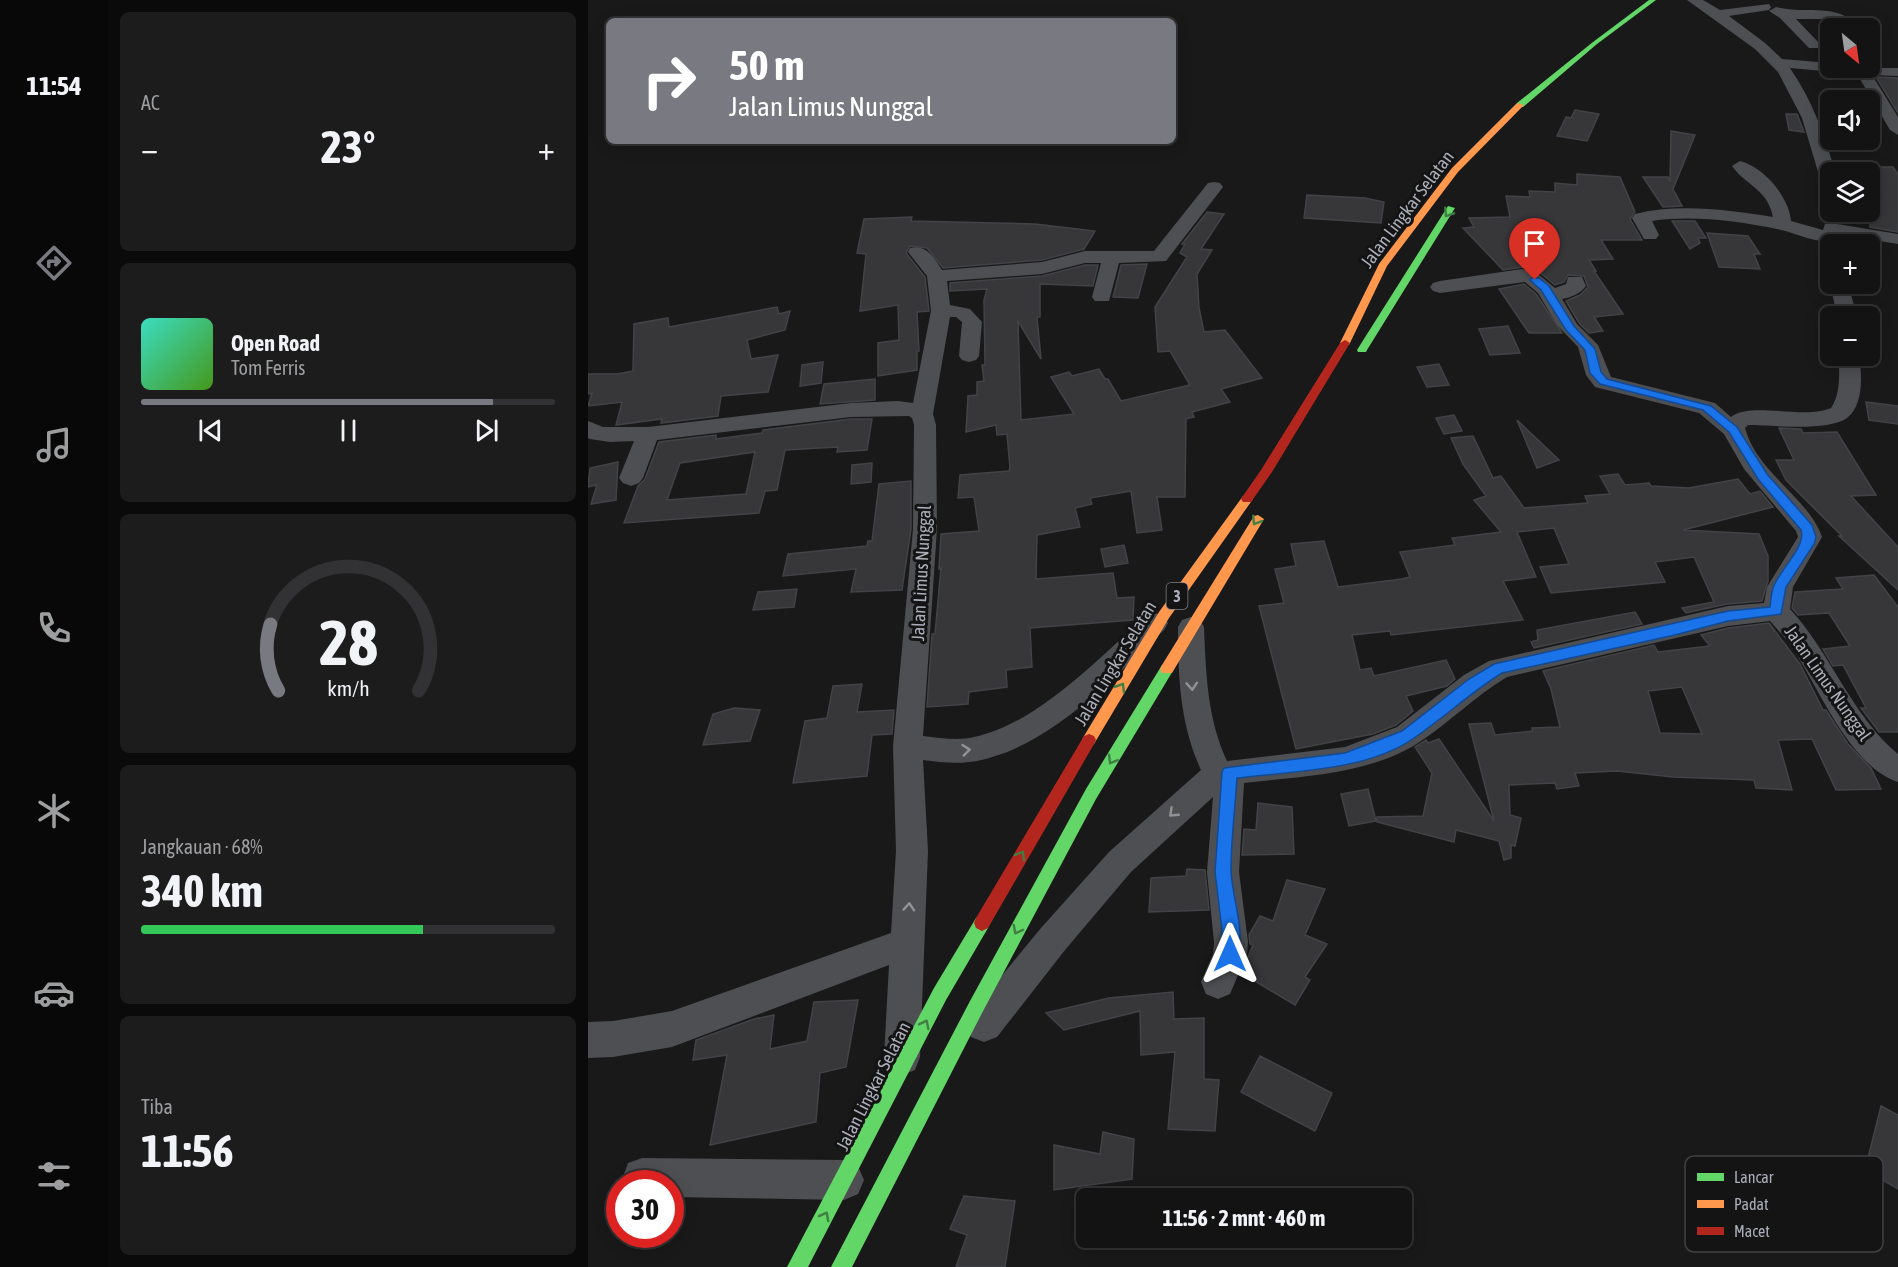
<!DOCTYPE html>
<html lang="id">
<head>
<meta charset="utf-8">
<style>
	:root { --surface:#131314; --page:#1c1c1d; --text:#f1f3f6; --muted:#9d9ea0; --line:#323234; --accent:#797a81 }
	body { margin:0; font-family:"Asap Condensed",sans-serif; background:var(--page); color:var(--text); height:100vh; display:flex; flex-direction:column; font-size:22px; white-space:nowrap }
	* { box-sizing:border-box; margin:0 }
	p { font-size:20px; color:var(--muted) }
	.icon { flex:none; width:33px; height:33px; fill:none; stroke:currentColor; stroke-width:2; stroke-linecap:round; stroke-linejoin:round }
	.map { position:relative; flex:1; overflow:hidden }
	.sheet { display:flex; flex-direction:column; gap:12px; padding:12px; background:#0a0a0b; width:480px }
	.sheet>* { flex:none }
	.top-card { position:absolute; left:18px; top:18px; width:570px; height:126px; border-radius:9px; box-shadow:0 3px 15px #0003,0 0 0 2px var(--line); background:#797a81; color:#fff; overflow:hidden }
	.needle { width:39px; rotate:151deg }
	.buttons { position:absolute; left:1232px; top:18px; display:grid; gap:12px }
	.buttons a { display:grid; place-items:center; width:60px; height:60px; border-radius:9px; background:var(--surface); box-shadow:0 3px 15px #0003,0 0 0 2px var(--line); font-size:30px }
	.speed { position:absolute; left:18px; top:1170px; display:flex; gap:12px; font-size:30px; font-weight:700; text-align:center }
	.speed>* { display:grid; place-content:center; width:78px; height:78px; border-radius:50%; background:var(--surface); box-shadow:0 3px 15px #0003,0 0 0 2px var(--line); line-height:1 }
	.speed .limit { border:9px solid #d22; background:#fff; color:#111 }
	.pin { position:absolute; display:grid; place-items:center; width:51px; height:51px; color:#fff; margin:-62px -26px; border-radius:50% 50% 50% 0; rotate:-45deg; box-shadow:0 0 6px #0007 }
	.pin .icon { rotate:45deg }
	.me { position:absolute; width:66px; margin:-33px; rotate:0deg; stroke-linejoin:round; filter:drop-shadow(0 0 4px #0008) }
	.turn { display:flex; align-items:center; gap:21px; height:126px; padding:0 24px; font-size:27px }
	.turn .icon { width:78px; height:78px; stroke-width:2.5 }
	.turn b { display:block; font-size:42px; line-height:51px }
	.big { font-size:45px; font-weight:700; line-height:1.1 }
	.sheet .tile { flex:1; display:flex; flex-direction:column; justify-content:center; gap:9px; min-width:0; padding:0 21px; border-radius:9px; background:var(--page) }
	.sheet .dial { align-items:center; gap:0 }
	.dial svg { height:156px; overflow:visible; fill:none; stroke:var(--line); stroke-width:7; stroke-linecap:round; text-anchor:middle }
	.dial text { fill:var(--text); stroke:none }
	.song { display:flex; align-items:center; gap:18px }
	.cover { width:72px; height:72px; border-radius:9px; background:linear-gradient(135deg,hsl(170 70% 55%),hsl(100 70% 35%)) }
	.played { height:6px; border-radius:3px; background:linear-gradient(90deg,var(--accent) 85%,var(--line) 85%) }
	.keys { display:flex; justify-content:space-around; direction:ltr }
	.heat { display:flex; justify-content:space-between; align-items:center; font-size:33px; direction:ltr }
	.charge { height:9px; border-radius:4px; background:linear-gradient(90deg,#34c759 68%,var(--line) 0) }
	.trip { position:absolute; left:488px; top:1188px; width:336px; height:60px; border-radius:9px; background:var(--surface); box-shadow:0 3px 15px #0003,0 0 0 2px var(--line); font-weight:700; line-height:60px; text-align:center }
	main { display:flex; flex:1; min-height:0 }
	.menu { display:flex; flex-direction:column; width:108px; justify-content:space-around; align-items:center; background:#080808; color:var(--muted) }
	.menu .icon { width:42px; height:42px }
	.menu .current { color:var(--accent) }
	.menu b { font-size:27px; color:var(--text) }
	.map>svg:first-child { display:block }
	.building { fill:#37373a; stroke:#424346; stroke-width:1.5; fill-rule:evenodd }
	.lines { fill:none; stroke-linecap:round; stroke-linejoin:round }
	.street { fill:#4e4f52; fill-rule:evenodd }
	.fast { fill:#63d668; fill-rule:evenodd }
	.slow { fill:#ff974d; fill-rule:evenodd }
	.jam { fill:#b3261e; fill-rule:evenodd }
	.oneway { stroke:#3f7f43 }
	.oneway2 { stroke:#90929a }
	.route { fill:#1a73e8; stroke:#114b97; stroke-width:1.5 }
	.labels { text-anchor:middle; dominant-baseline:central; stroke-width:6; stroke-linejoin:round; paint-order:stroke }
	.shield { fill:#141415; stroke:#7e8088; stroke-width:1.5 }
	.shield-label { font-size:16px; font-weight:bold; fill:#acafb9 }
	.street-label { font-size:18px; fill:#acafb9; stroke:#141415 }
	.key { fill:#141415; stroke:#424246; stroke-width:1.5 }
	.key-label { font-size:16px; fill:#acafb9 }
</style>
</head>
<body>
<main>
<nav class="menu">
<b>11:54</b>
<svg class="icon current" aria-label="directions" viewBox="0 0 24 24"><path d="M12 3l9 9-9 9-9-9zM9 14v-3h6M13 9l2 2-2 2"/></svg>
<svg class="icon" aria-label="music" viewBox="0 0 24 24"><path d="M9 18V5l10-2v13"/><circle cx="6" cy="18" r="3"/><circle cx="16" cy="16" r="3"/></svg>
<svg class="icon" aria-label="phone" viewBox="0 0 24 24"><path d="M5 4h4l2 5-3 2q2 4 5 5l2-3 5 2v4C11 20 4 13 5 4z"/></svg>
<svg class="icon" aria-label="climate" viewBox="0 0 24 24"><path d="M12 3v18M4 7l16 10M4 17L20 7"/></svg>
<svg class="icon" aria-label="car" viewBox="0 0 24 24"><path d="M5 17H2v-5l4-1 3-4h7l3 4 3 1v5h-3M9 17h6M6 11h13"/><circle cx="7" cy="17" r="2"/><circle cx="17" cy="17" r="2"/></svg>
<svg class="icon" aria-label="filters" viewBox="0 0 24 24"><path d="M4 7h16M4 17h16"/><circle cx="9" cy="7" r="2"/><circle cx="15" cy="17" r="2"/></svg>
</nav>
<section class="sheet">
<div class="tile"><p>AC</p>
<div class="heat"><a>−</a><b class="big">23°</b><a>+</a></div>
</div>
<div class="tile">
<div class="song"><i class="cover"></i><div><b>Open Road</b><p>Tom Ferris</p></div></div>
<div class="played"></div>
<div class="keys"><svg class="icon" aria-label="previous" viewBox="0 0 24 24"><path d="M18 5L8 12l10 7zM5 5v14"/></svg><svg class="icon" aria-label="pause" viewBox="0 0 24 24"><path d="M8 5v14M16 5v14"/></svg><svg class="icon" aria-label="next" viewBox="0 0 24 24"><path d="M6 5l10 7-10 7zM19 5v14"/></svg></div>
</div>
<div class="tile dial"><svg viewBox="0 0 100 80">
<path d="M14 69A42 42 0 1 1 86 69"/>
<path d="M14 69A42 42 0 0 1 10 35" stroke="#797a81"/>
<text x="50" y="56" font-size="32" font-weight="700">28</text>
<text x="50" y="72" font-size="11">km/h</text>
</svg></div>
<div class="tile"><p>Jangkauan · 68%</p><b class="big">340 km</b><div class="charge"></div></div>
<div class="tile"><p>Tiba</p><b class="big">11:56</b></div>
</section>
<div class="map">
<svg width="1310" height="1267" viewBox="0 0 1310 1267">
	<rect width="100%" height="100%" fill="#19191a"/>
	<path class="building" d="M1288,77L1310,78V113Z
		M987,110L1011,114L999,141L969,136L978,117L983,118Z
		M1198,114H1209L1216,132L1201,130Z
		M1083,131L1107,135L1085,189L1094,206L1075,207L1055,177H1080L1082,182Z
		M1281,167H1305L1310,174V232L1282,227Z
		M989,174L1032,177L1047,212L1042,219L1054,240H1013L1025,259L1001,260L1008,271H1006L1035,314L1006,317L1015,331L1001,333L991,323L978,301L992,295L1000,287L996,276L980,275L976,282L967,285L951,272L935,267L915,270L875,228L886,227L881,218L922,217L918,196L942,197L941,191L967,192V183L989,185Z
		M719,195L777,198L796,202L793,223L716,218Z
		M619,212L636,214L613,249L624,250L609,274L611,308L616,332L637,330L674,378L633,389L642,402L604,412L606,417L598,419L597,497H569L574,530L549,533L543,491L502,498L504,504L487,508L492,527L449,535L448,579L525,573L529,598L546,597L545,620L442,628L444,667L418,670L419,687L381,692L380,704L339,707L344,634H347L353,568L351,569L353,534L391,531L386,497L370,498L372,475L421,471L422,468L419,434L409,435L408,425L378,432L380,396L389,395V382L396,381L394,365H397L396,300L399,289L362,291V283L454,276L497,265H510L505,286L452,284V317H449L453,359L430,321L433,420L486,414L463,377L481,372L484,376L511,369L517,379H520L533,401L602,385L582,351L570,352L567,307L599,257L592,253L597,244H594Z
		M324,217L323,221L447,224L507,231L496,249L454,260L355,268L339,248L322,246L318,253L337,277L341,311L329,312L331,351H329V370L290,376V343L311,340L310,305L272,311L278,254L269,253L276,219Z
		M1084,221H1107L1118,238H1110L1112,243L1102,249Z
		M1119,233L1160,236L1172,254H1166L1172,269L1131,267Z
		M559,264L550,298L525,297L533,265Z
		M936,284L948,294L974,333H941L911,289Z
		M189,307L191,314L202,311L197,330L159,340L163,359L190,355L180,392L133,396L130,416L73,423L74,419L28,425L34,402L0,406L4,393L0,394V374H29L45,371L46,324L80,318L81,327Z
		M920,326L932,353L902,355L891,329Z
		M235,362L233,383L212,386L214,365Z
		M851,364L861,385L839,387L829,367Z
		M287,379V400L232,404L236,384Z
		M1278,402L1310,406V424L1281,420Z
		M866,415L874,431L856,434L848,418Z
		M263,419H284L279,450L249,452L250,447L197,450L189,490L177,491L171,513L36,523L50,486L57,479L71,442L128,435V439L174,433L175,430ZM167,452L158,494L79,500L92,463Z
		M929,420L971,460L949,468Z
		M1191,428L1213,429L1215,433L1249,432L1288,495L1263,496L1310,547V590L1251,536H1254L1198,480L1188,460H1206Z
		M885,436L905,478L913,476L936,508L1000,503L997,496L1022,494L1012,476L1030,474L1037,485L1061,483L1063,486L1101,488L1150,479L1162,494L1172,491L1185,507L1095,530L1171,534L1180,556V581L1174,601L1139,604L1098,613L1094,608L1126,602L1106,557L1067,562L1077,582L963,593L952,567L981,564L966,528L929,532L948,577L915,581L935,620L803,635L802,631L764,635L772,670L783,668L786,676L858,660L867,679L859,686L818,696L825,711L808,725L785,734L708,749L671,606L696,603L687,569L708,566L703,544L736,541L750,587L814,579L822,577L812,552L867,545L864,538L913,532L886,500L898,496L875,464L863,438Z
		M30,462L28,500L3,504L9,485L0,487L2,468Z
		M284,463L283,482L263,484L264,465Z
		M323,481V529L314,590L263,592L268,569L195,576L200,554L279,546L280,541H284L291,484Z
		M536,545L540,563L517,567L513,549Z
		M1286,575L1310,607V732H1291L1273,708H1278L1255,665L1245,666L1235,649L1262,646L1241,613L1210,615L1204,608L1207,592L1255,589L1248,578Z
		M209,589L206,607L165,610L170,592Z
		M1047,612L1054,624L946,648L943,642L950,640L949,630Z
		M1181,623L1212,664L1235,710H1238L1260,744L1283,768L1293,789L1248,790L1224,739L1190,740L1204,790L1168,788L1166,780L1085,777L1029,771L987,773L991,786L969,789L967,783L921,785L922,815L933,818L927,846L923,845V858L916,860L911,841L868,830L866,842L789,822V817L835,816L844,773L827,747L838,740L840,743L851,739L906,821L881,724L903,723L907,735L945,731L944,728L972,727L963,689L955,671L1066,645L1070,652L1122,646L1113,635L1140,628ZM1094,687L1114,734L1072,733L1060,691Z
		M274,684L269,712L306,710L304,734L284,735L279,776L205,783L217,721L239,718L245,686Z
		M146,708L172,710L162,741L115,745L125,714Z
		M780,789L788,821L761,826L753,794Z
		M670,803L704,807L706,854L654,855L656,829L668,830Z
		M599,869L617,870L621,910L561,912L563,878L598,876Z
		M699,880L737,889L717,935L739,944L717,977L722,980L707,1005L653,973L665,945L662,944L661,935L672,916L685,921Z
		M585,992L586,1019L616,1018V1079L631,1080L627,1131L580,1129L587,1052L553,1055L552,1011L476,1030L458,1013L521,998Z
		M270,1000L258,1067L232,1073L228,1122L122,1145L139,1055L105,1060L108,1040L166,1019L186,1015L182,1049L219,1041L226,1002Z
		M672,1056L744,1093L727,1131L653,1092Z
		M1293,1106L1310,1115V1189L1277,1170Z
		M515,1132L546,1139L544,1179L466,1190V1145L512,1154Z
		M376,1196L427,1201L417,1267H368L379,1235L362,1229Z"/>
	<g class="lines">
		<path class="street" d="M1099,0H1115L1132,10L1181,4L1183,7L1181,10L1141,16L1177,43L1194,59L1242,63V68H1310V76L1284,75L1310,117V135L1302,130L1269,74L1202,68C1224,100 1237,135 1247,172H1242V193L1236,192L1214,118L1190,72L1167,49Z
			M1188,7C1218,15 1250,1 1272,28H1257L1245,19H1208L1233,45L1231,48H1221L1192,18L1181,11Z
			M1281,40L1290,45L1288,48L1281,49Z
			M1152,161C1176,167 1201,197 1203,221L1235,230L1237,224L1243,223L1310,234V244L1249,234L1247,240C1229,245 1207,232 1189,229C1149,221 1104,215 1064,221L1071,235L1068,239H1056L1044,218L1047,214C1091,203 1140,210 1185,217C1179,188 1158,186 1144,166Z
			M626,182L632,183L635,187L578,261L531,263L521,301H507L504,297L513,263H497L454,274L359,281L362,305L382,309L394,322L391,356L388,360L381,362L374,360L371,356L374,322L368,317H362L345,414L348,425L349,529L335,736C352,738 370,741 386,737C449,724 511,658 558,616L567,613L576,616L580,623L576,630C523,680 457,752 381,762C366,764 351,762 335,760L340,851L332,1057L327,1070L314,1075L301,1070L296,1057L301,965L84,1047L25,1057L0,1058V1022L25,1021L84,1011L303,933L308,851L305,746L325,529L326,425L324,418L321,416L263,417L69,440L55,478L51,483L43,486L35,483L31,478L46,441L22,442L2,439L0,438V421L15,427H60L263,403L310,401L325,403L343,311L339,276L320,252L322,248C339,244 346,258 354,270L454,262L497,251H566L620,183Z
			M934,269L950,274L967,288L978,284L980,277H994L998,286C992,294 984,297 974,299L989,324L1010,345L1023,377L1127,403L1143,417C1162,401 1217,420 1243,408C1253,394 1251,373 1251,356H1271C1274,374 1276,405 1259,418C1239,432 1185,425 1160,425L1157,428C1169,473 1221,498 1234,537L1205,587L1202,609C1243,653 1263,715 1310,754V782C1261,766 1231,687 1203,646C1197,637 1189,629 1182,621L1140,626L919,677C887,696 861,723 830,743C779,775 715,776 656,783L651,872L660,942L659,954L642,994L630,999L618,994L613,982L625,954L626,942L619,872L625,797L543,872L477,950L409,1037L396,1042L383,1037L378,1025L383,1013L453,928L521,852L613,770C592,724 590,678 590,627L594,620L603,617L612,620L616,627C618,673 619,718 639,761L757,747L809,727L876,675L901,661L1140,606L1176,603L1179,587L1210,537L1208,531L1156,469L1136,434L1111,413L1007,387L998,375L990,347L969,325L950,293L937,282L852,293L845,291L842,287L845,283L852,281Z
			M1242,283L1260,284L1269,316H1249Z
			M54,1158L256,1160L270,1166L276,1180L270,1194L256,1200L82,1197V1184H37L35,1177L40,1163Z"/>
		<path class="fast" d="M1061,0H1068L1009,44L935,107H929V103L1005,42Z
			M860,206L867,208L779,350L778,352H770L769,350Z
			M579,664L584,665L586,669L508,799L394,1013L264,1267H243L382,1001L498,789L574,665Z
			M394,915L400,918L402,923L400,928L358,1000L220,1267H199L346,988L388,918Z"/>
		<path class="slow" d="M929,103L936,105L870,172L799,266L762,343L761,345H753L752,343L791,264L864,168Z
			M659,495L665,499L581,618L506,744L501,746L496,744L494,740L496,736L571,612L655,496Z
			M670,515L676,519L584,673H574L572,669L574,665L666,516Z"/>
		<path class="jam" d="M757,340L762,343L684,472L663,502H655L653,499L655,496L673,470L752,343Z
			M501,734L506,736L508,740L506,744L400,928L394,931L388,928L386,923L388,918L496,736Z"/>
	</g>
	<defs><path id="oneway-chevron" d="M-2-3.5L2.5 0L-2 3.5" fill="none" stroke-width="1.6" stroke-linecap="round" stroke-linejoin="round" transform="scale(1.5)"/></defs>
	<g class="oneway">
		<use href="#oneway-chevron" transform="translate(860 213) rotate(123)"/>
		<use href="#oneway-chevron" transform="translate(668 521) rotate(122)"/>
		<use href="#oneway-chevron" transform="translate(533 687) rotate(-59)"/>
		<use href="#oneway-chevron" transform="translate(524 760) rotate(121)"/>
		<use href="#oneway-chevron" transform="translate(433 855) rotate(-60)"/>
		<use href="#oneway-chevron" transform="translate(429 930) rotate(118)"/>
		<use href="#oneway-chevron" transform="translate(337 1024) rotate(-63)"/>
		<use href="#oneway-chevron" transform="translate(237 1216) rotate(-62)"/>
	</g>
	<g class="oneway2">
		<use href="#oneway-chevron" transform="translate(604 686) rotate(86)"/>
		<use href="#oneway-chevron" transform="translate(378 750) rotate(-6)"/>
		<use href="#oneway-chevron" transform="translate(585 813) rotate(137)"/>
		<use href="#oneway-chevron" transform="translate(321 907) rotate(-86)"/>
	</g>
	<path class="route" d="M944,278H951L961,286L986,326L1007,349L1013,372L1019,379L1123,406L1149,427L1179,474L1224,525L1228,537L1226,544L1198,587L1193,614L1140,621L1087,635L914,673C883,692 857,717 826,738C779,771 705,771 649,778C647,809 643,840 643,871C644,899 659,933 648,959L642,962L636,959L633,954L634,930L627,872L634,772L636,768L757,753L814,731L881,679L906,664L1140,611L1182,607C1183,601 1183,594 1185,588C1191,570 1219,546 1213,530L1170,479L1141,432L1115,410L1012,384L1002,373L997,350L978,330L953,290L942,280Z"/>
	<g class="labels">
		<rect class="shield" x="578.5" y="583" width="21" height="26" rx="4.5"/>
		<g class="shield-label">
			<text x="589" y="596">3</text>
		</g>
		<g class="street-label">
			<text transform="translate(819 209) rotate(-53)">Jalan Lingkar Selatan</text>
			<text transform="translate(333 573) rotate(-87)">Jalan Limus Nunggal</text>
			<text transform="translate(527 663) rotate(-59)">Jalan Lingkar Selatan</text>
			<text transform="translate(1240 683) rotate(55)">Jalan Limus Nunggal</text>
			<text transform="translate(285 1086) rotate(-63)">Jalan Lingkar Selatan</text>
		</g>
	</g>
	<rect x="1097" y="1156" width="198" height="96" rx="9" class="key"/>
	<rect x="1109" y="1173" width="27" height="8" fill="#63d668"/>
	<rect x="1109" y="1200" width="27" height="8" fill="#ff974d"/>
	<rect x="1109" y="1227" width="27" height="8" fill="#b3261e"/>
	<g class="key-label">
		<text x="1146" y="1183">Lancar</text>
		<text x="1146" y="1210">Padat</text>
		<text x="1146" y="1237">Macet</text>
	</g>
</svg>
<div class="buttons">
<a><svg class="needle" viewBox="-14 -14 28 28"><path d="M0-13l5 13h-10z" fill="#e53935"/><path d="M0 13l5-13h-10z" fill="#9d9ea0"/></svg></a>
<a><svg class="icon" aria-label="sound" viewBox="0 0 24 24"><path d="M4 9h4l5-4v14l-5-4H4zM17 9q2 3 0 6"/></svg></a>
<a><svg class="icon" aria-label="layers" viewBox="0 0 24 24"><path d="M12 4l9 5-9 5-9-5zM3 14l9 5 9-5"/></svg></a>
<a>+</a>
<a>−</a>
</div>
<div class="speed"><div class="limit">30</div></div>
<div class="pin" style="left:947px;top:280px;background:#d93025"><svg class="icon" aria-label="arrive" viewBox="0 0 24 24"><path d="M6 21V4h12l-3 4 3 4H6"/></svg></div>
<svg class="me" style="left:642px;top:954px" viewBox="-20 -20 40 40"><path d="M0-17L14 15 0 8-14 15z" fill="#1a73e8" stroke="#fff" stroke-width="4"/></svg>
<div class="trip">11:56 · 2 mnt · 460 m</div>
<div class="top-card">
<div class="turn"><svg class="icon" aria-label="right" viewBox="0 0 24 24"><path d="M7 20v-9h11M14 6l5 5-5 5"/></svg><div><b>50 m</b>Jalan Limus Nunggal</div></div>
</div>
</div>
</main>
</body>
</html>
